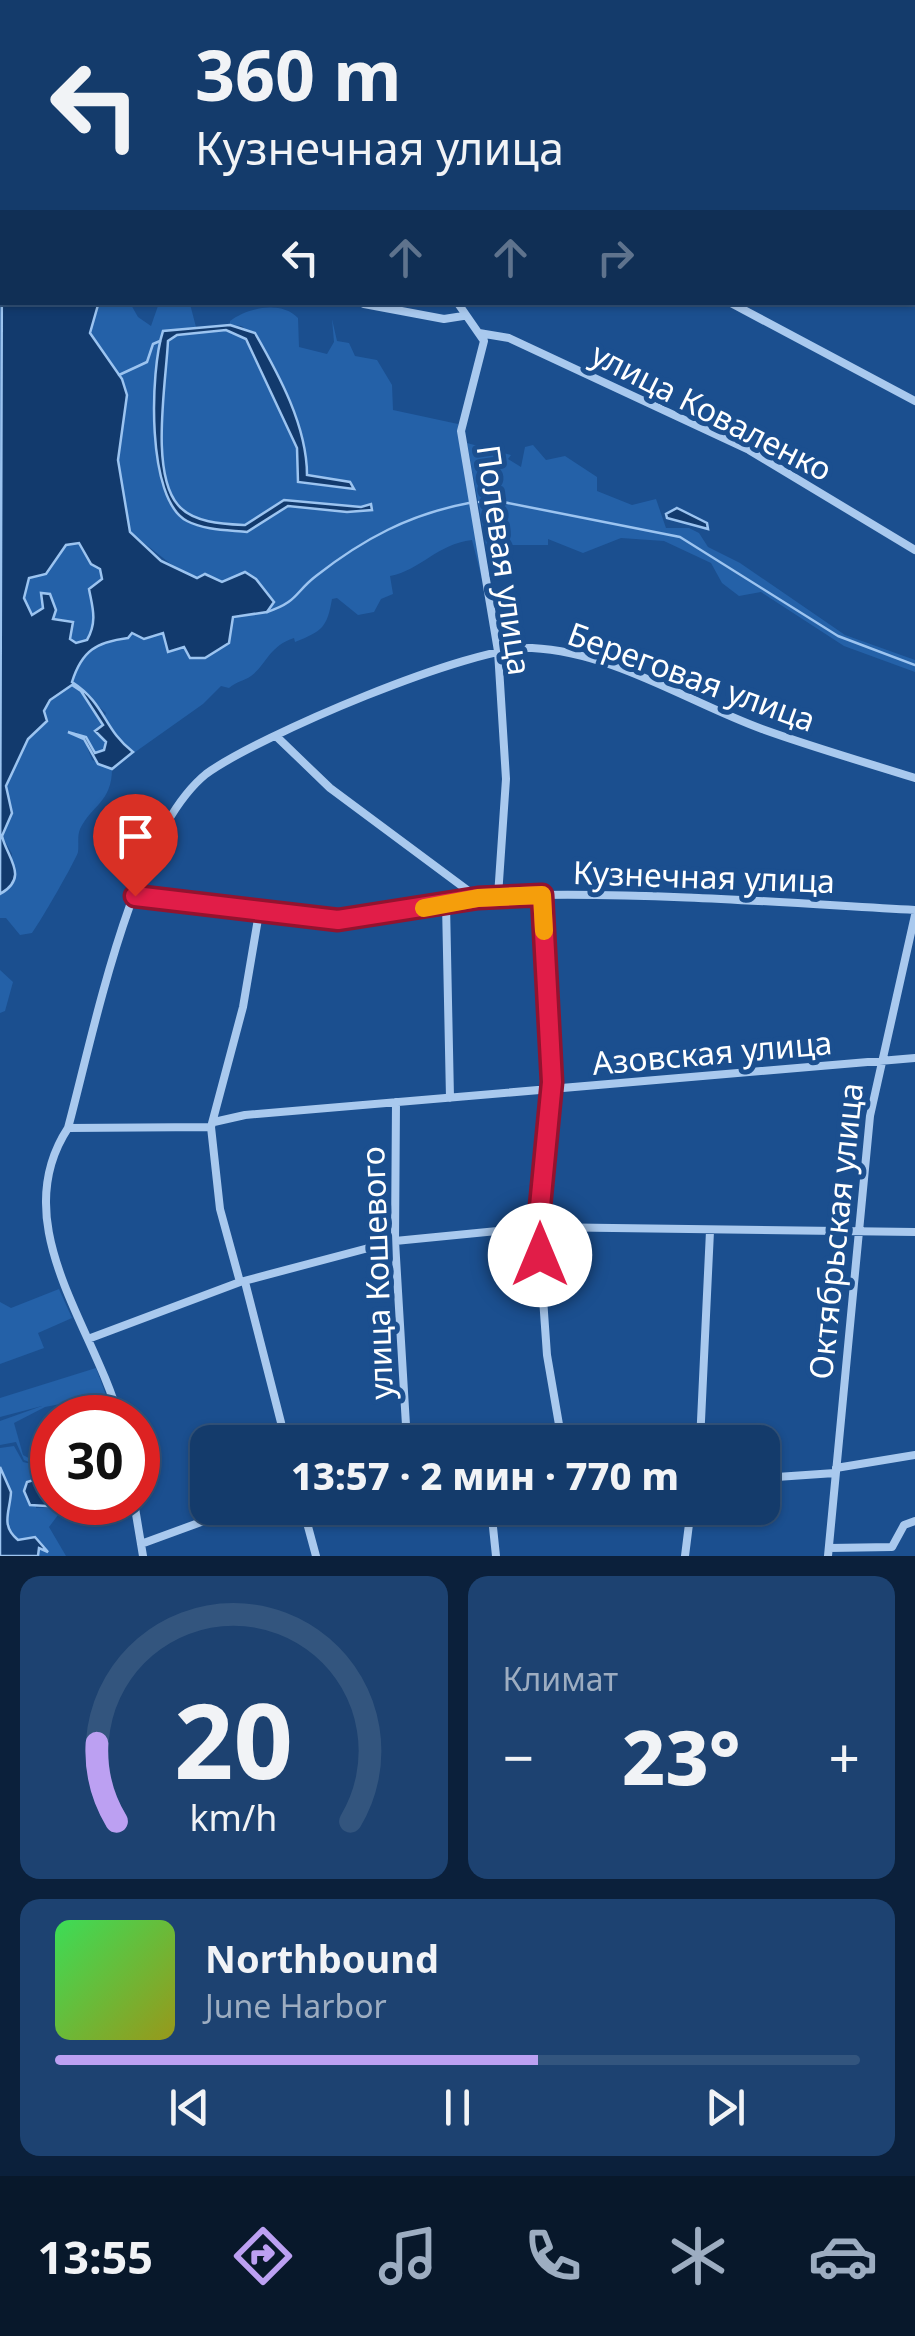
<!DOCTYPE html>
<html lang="ru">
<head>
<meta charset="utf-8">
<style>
	:root { --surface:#143b6b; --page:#1d4271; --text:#f1f3f6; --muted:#9dadc1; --line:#33557e; --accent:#bca0f2 }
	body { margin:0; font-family:"Noto Sans",sans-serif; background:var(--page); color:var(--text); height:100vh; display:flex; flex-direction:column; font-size:38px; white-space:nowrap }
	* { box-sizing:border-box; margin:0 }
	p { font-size:32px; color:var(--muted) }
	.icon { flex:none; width:55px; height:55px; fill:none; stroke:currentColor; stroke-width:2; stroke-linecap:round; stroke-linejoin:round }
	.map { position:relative; height:1556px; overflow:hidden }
	.details { display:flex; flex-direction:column; gap:20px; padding:20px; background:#0b203b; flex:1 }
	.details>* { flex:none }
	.banner { position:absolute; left:0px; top:0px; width:915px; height:305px; box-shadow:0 2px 8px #0004,0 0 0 2px var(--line); background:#143b6b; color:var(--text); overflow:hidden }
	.speed { position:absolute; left:30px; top:1395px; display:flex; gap:20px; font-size:50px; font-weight:700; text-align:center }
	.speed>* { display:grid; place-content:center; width:130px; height:130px; border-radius:50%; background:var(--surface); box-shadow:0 2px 8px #0004,0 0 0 2px var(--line); line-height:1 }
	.speed .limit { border:15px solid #d22; background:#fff; color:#111 }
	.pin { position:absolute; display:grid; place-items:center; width:85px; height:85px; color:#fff; margin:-102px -42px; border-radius:50% 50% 50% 0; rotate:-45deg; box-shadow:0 0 10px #0007 }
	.pin .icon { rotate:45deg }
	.me { position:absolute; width:110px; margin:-55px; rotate:0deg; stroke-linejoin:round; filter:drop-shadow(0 0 8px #0008) }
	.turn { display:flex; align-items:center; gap:35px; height:210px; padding:0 30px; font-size:45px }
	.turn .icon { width:130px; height:130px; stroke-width:2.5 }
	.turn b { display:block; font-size:70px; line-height:85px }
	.lanes { display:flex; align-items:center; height:95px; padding:0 30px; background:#0003; justify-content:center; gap:50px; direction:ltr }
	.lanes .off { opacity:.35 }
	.big { font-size:75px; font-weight:800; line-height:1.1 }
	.details .tile { flex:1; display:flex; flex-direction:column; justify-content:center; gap:15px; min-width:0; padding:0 35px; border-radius:20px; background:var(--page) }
	.details .dial { align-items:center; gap:0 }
	.dial svg { height:260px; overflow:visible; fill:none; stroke:var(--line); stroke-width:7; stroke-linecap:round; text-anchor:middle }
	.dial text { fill:var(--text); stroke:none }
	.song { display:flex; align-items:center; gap:30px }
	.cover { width:120px; height:120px; border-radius:15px; background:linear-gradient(135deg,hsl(130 70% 55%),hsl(60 70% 35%)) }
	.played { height:10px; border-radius:5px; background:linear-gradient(90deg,var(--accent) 60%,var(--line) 60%) }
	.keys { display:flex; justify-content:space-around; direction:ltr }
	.heat { display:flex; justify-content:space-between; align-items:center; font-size:55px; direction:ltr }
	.details .tiles { flex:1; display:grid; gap:20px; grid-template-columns:1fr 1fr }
	.tile:last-child { grid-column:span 2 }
	.trip { position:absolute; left:190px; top:1425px; width:590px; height:100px; border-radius:20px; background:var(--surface); box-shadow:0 2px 8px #0004,0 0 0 2px var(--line); font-weight:800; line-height:100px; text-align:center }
	.tabs { display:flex; height:160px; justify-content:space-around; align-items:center; background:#08182b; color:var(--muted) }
	.tabs .icon { width:70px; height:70px }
	.tabs .selected { color:var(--accent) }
	.tabs b { font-size:45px; color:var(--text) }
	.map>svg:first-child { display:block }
	.green { fill:#2461a8 }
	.water { fill:#123a6d; stroke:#9cc4f0; stroke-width:2.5; fill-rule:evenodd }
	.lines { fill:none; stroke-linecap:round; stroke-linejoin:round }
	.stream { stroke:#9cc4f0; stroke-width:2.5 }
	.minor { stroke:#a9c9ee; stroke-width:8 }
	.route-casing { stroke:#92132f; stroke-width:25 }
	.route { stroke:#e11d48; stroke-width:18 }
	.slow { stroke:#f59e0b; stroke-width:18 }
	.labels { text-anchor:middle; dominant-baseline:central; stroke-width:10; stroke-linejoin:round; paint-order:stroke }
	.street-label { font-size:32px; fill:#fff; stroke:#1b4f8f }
</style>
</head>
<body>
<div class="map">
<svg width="915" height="1556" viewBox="0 0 915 1556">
	<rect width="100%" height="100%" fill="#1b4f8f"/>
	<path class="green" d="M97,303H130L138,317L151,326L159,303L190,304L196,327L163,331L160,341C157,386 142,495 186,521C202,531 228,530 247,532L288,506L347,512L372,510L284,500L245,525C225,524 192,523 178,505C150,472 167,384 168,341C181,329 223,328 241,334L262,368L297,448L299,482L350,489V482L307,475C308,420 277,366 242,326L230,325V321C247,308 281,300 298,318L299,347L327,354L334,342L332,319L337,341L349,343L355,356L377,360L392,385L393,410L458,424L484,587L472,540C437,544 421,570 390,576L393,594L381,599L374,612L358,615L337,598L332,599C327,627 323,631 295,642L294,638C269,646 267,664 251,676C244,681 237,681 229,688L221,686L203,704L131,755L104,719L106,713L72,682C82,652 102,640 132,632L144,639L164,633L186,651L231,631L233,617L267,612L234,576L222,582L181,572L130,532L118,460L126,394L122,379L90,332Z
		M467,443L511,455L508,459L521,467L525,447L533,445L546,460L565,456L597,477V491L632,505L656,499L666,528H689L699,533L708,547L740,563L845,635L915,660V672L844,646L761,592L739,596L722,583L711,563L664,541L621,538L583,553L548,539V545H486Z
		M79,543L91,564L100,568C102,579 93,629 88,640L76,643L70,639L68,621L52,619L40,599L43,607L31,615L24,597L29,577L46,574L66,544Z
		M71,685L81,691L103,726L97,733L107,744L98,754L76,732L72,735L84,739L92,760L112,769C112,802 91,806 80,829C77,836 79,844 78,852C76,860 38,926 32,933L20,935L6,918H0V894L7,891L12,854L2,836L12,813L6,786L17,761L50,700Z
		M0,970L13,982L5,1011L0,1013Z
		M59,1289L72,1318L38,1333L44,1348L0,1364V1302L11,1308Z
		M96,1368L106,1395L45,1407L14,1423L23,1455L49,1469V1480L36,1481V1508L64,1507L49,1527L66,1556H38L40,1542L35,1537L18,1540L5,1521L11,1501L0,1467V1448L14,1446L23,1462L36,1465L24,1460L16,1442L0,1445V1421L42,1406L0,1417V1398Z"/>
	<path class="water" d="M2,241V302L98,305L90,333L122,379L127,395L118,460L130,532L161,561L197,578L205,574L222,582L245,572L256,579L274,602L267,612L233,617L229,643L205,658H190L184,647L168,652L163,633L144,639L132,633L128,638C97,642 82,650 72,682C106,704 103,729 133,752L112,769L98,764L84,739L68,732L86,737L95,753L104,750L106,742L95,731L103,725L81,691L72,685L50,700L44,711L47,721L28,739L6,786L12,813L2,836C7,858 30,877 0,894ZM79,543L91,564L100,569L102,579L89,589C92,606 98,621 87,640L76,643L70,639L73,622L53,619L56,610L50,594L41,593L43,608L32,615L24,598L29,578L46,574L66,545Z
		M230,325L255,333C279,375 307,426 307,475L350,482L354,489L298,482L297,448L246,339L226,330L177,335L168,341C166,383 150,473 178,505C193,523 224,524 245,525L284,500L361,507L371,504L372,510L347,512L288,506L247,532C228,530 204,530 187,521C146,500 150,370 163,331Z
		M677,508L707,523L708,529L667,518L666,514Z
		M0,1467L11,1492C10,1512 0,1525 18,1540L35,1537L48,1552L39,1548L38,1556H0Z
		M34,1480L43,1498L65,1503L64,1507L30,1505L24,1491L27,1482Z"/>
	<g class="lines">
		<path class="stream" d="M119,375L147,362L153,344L160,341
			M479,502H503L680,537L838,636L915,665
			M267,612C298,602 295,592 316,576C363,539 410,514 469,503"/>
		<path class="minor" d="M12,0L13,2
			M287,0L316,2
			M20,2L39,0
			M490,2L491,0
			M912,106L915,100
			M912,146H915
			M457,302L484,341L461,431L498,651L506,779L498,896
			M729,302L915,401
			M364,304L444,319L463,316
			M479,333L509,338L749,450L915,550
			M276,736L330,788L478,898
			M542,895L552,1083L538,1227L547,1355L562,1442
			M135,896C201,905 272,923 339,920C405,917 469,897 535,895C662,893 788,903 915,910
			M446,904L450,1098
			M396,1102L395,1241L407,1442
			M214,1122L245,1115L915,1058
			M68,1128L211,1127
			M240,1282L220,1209L211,1127L243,1007L259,913
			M245,1282L286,1442
			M88,1339L240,1282L395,1241L538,1227L915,1232
			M119,1418C94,1326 5,1224 68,1128C93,1036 132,834 206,774C258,736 472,645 532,648C613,652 688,702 762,729C812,747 864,762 915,778
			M700,1442L710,1231
			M836,1468L915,1455
			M762,1478L835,1473
			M134,1502L143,1556
			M303,1508L316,1556
			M491,1508L496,1556
			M304,1510L330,1508
			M141,1544L223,1514L273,1508
			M829,1548L892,1547L904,1525L915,1521
			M685,1556L691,1508
			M828,1556L870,1116L915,915"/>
	</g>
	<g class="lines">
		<g class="route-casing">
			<path id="route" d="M135,896L338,920L478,898L542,895L552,1082L538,1227L540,1255"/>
		</g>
		<use href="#route" class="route"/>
		<path class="slow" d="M424,908L478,898L542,895L544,931"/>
	</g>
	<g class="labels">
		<g class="street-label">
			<text transform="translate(712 411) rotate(27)">улица Коваленко</text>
			<text transform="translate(505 560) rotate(82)">Полевая улица</text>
			<text transform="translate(692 676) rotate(20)">Береговая улица</text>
			<text transform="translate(704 876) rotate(2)">Кузнечная улица</text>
			<text transform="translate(712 1052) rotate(-5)">Азовская улица</text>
			<text transform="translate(835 1231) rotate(-84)">Октябрьская улица</text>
			<text transform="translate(376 1273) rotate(-92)">улица Кошевого</text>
		</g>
	</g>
</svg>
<div class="speed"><div class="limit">30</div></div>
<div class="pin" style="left:135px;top:896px;background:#d93025"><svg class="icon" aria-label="arrive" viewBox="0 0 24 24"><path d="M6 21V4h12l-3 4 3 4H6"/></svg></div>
<svg class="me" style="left:540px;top:1255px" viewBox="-20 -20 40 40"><circle r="19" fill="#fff"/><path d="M0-13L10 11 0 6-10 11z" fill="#e11d48"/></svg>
<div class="trip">13:57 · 2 мин · 770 m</div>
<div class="banner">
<div class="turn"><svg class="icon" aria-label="left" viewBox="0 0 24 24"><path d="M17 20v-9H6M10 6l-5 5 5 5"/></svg><div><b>360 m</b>Кузнечная улица</div></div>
<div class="lanes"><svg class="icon" aria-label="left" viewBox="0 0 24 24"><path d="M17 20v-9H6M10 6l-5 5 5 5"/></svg><svg class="icon off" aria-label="ahead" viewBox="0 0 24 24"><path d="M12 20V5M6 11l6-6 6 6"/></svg><svg class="icon off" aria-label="ahead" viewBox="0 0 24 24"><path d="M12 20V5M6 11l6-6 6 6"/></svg><svg class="icon off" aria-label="right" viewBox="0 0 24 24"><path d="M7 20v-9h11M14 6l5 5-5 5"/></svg></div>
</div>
</div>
<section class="details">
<div class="tiles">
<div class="tile dial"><svg viewBox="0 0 100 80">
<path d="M14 69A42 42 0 1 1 86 69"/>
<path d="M14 69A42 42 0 0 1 8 45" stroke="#bca0f2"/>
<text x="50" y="56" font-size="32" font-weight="700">20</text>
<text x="50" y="72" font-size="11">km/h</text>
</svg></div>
<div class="tile"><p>Климат</p>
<div class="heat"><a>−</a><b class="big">23°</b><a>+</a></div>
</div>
<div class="tile">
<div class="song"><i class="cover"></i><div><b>Northbound</b><p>June Harbor</p></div></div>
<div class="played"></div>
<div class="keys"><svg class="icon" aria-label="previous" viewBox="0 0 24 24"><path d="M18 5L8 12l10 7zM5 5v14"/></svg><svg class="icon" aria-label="pause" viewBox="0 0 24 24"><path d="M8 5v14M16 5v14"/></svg><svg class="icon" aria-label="next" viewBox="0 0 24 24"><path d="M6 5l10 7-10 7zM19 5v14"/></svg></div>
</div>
</div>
</section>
<nav class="tabs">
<b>13:55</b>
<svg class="icon selected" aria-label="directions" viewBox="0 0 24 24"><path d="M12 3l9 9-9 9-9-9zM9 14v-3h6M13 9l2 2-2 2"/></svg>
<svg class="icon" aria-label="music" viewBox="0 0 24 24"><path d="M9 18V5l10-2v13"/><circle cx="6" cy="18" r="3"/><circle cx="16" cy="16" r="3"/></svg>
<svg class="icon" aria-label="phone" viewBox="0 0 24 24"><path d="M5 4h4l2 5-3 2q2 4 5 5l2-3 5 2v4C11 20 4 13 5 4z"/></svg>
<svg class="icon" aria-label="climate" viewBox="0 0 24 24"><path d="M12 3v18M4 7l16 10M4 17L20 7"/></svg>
<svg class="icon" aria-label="car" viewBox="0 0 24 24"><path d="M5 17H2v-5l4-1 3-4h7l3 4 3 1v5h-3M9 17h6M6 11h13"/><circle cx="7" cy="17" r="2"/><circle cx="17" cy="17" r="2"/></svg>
</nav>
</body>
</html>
